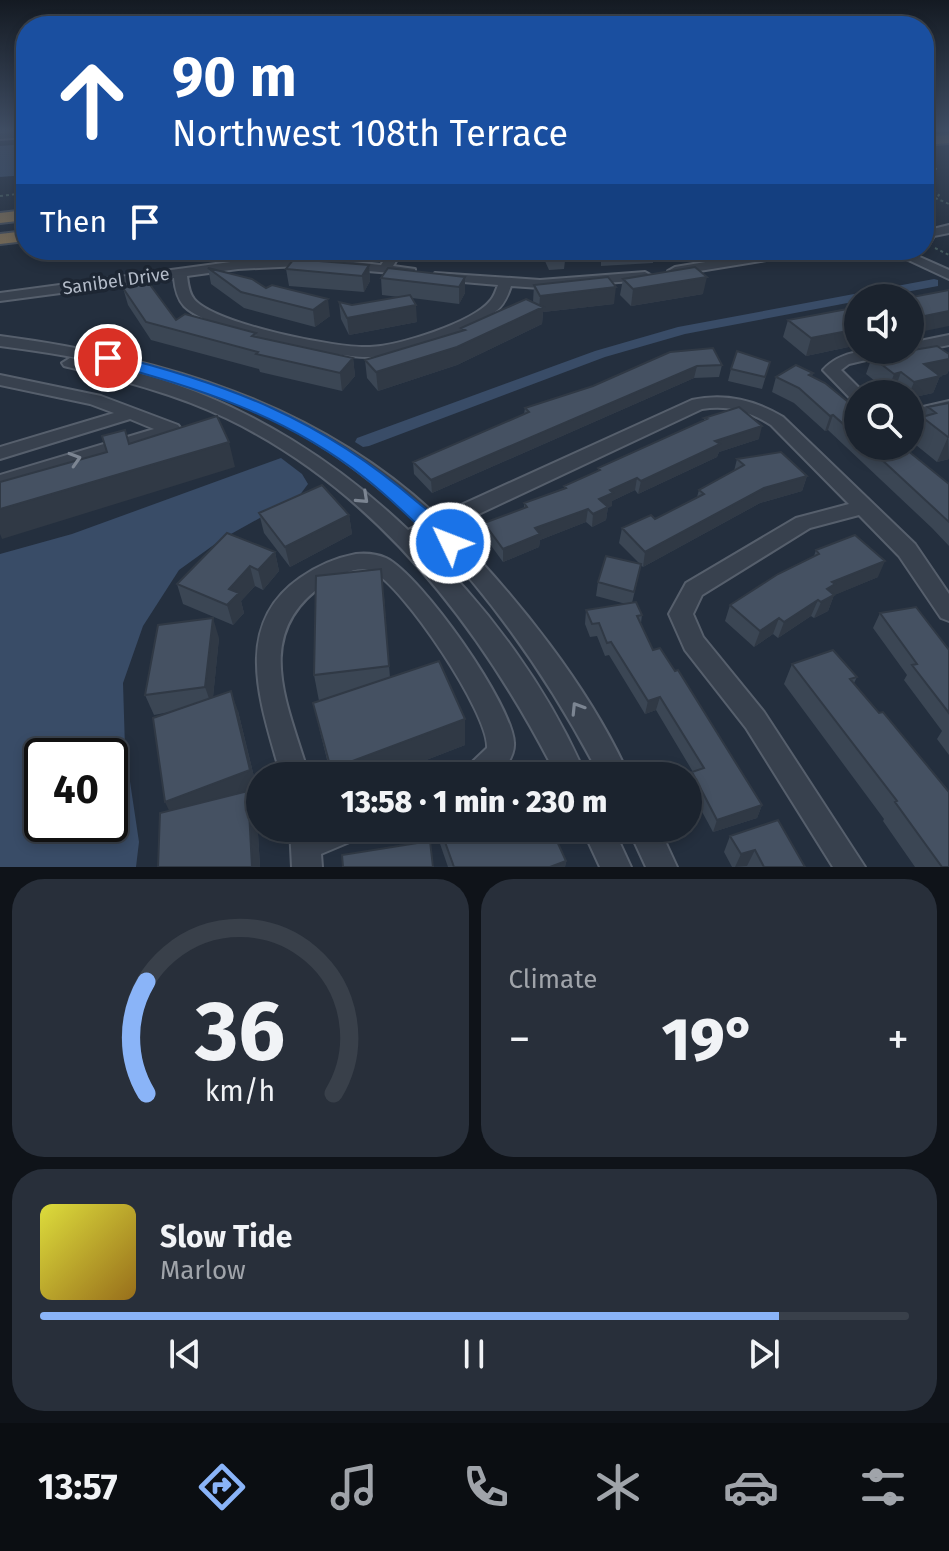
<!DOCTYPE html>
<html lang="en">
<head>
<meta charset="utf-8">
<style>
	:root { --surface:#1b232e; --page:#282f3a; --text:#f1f3f6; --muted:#a0a4aa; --line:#39404a; --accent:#8ab4f8 }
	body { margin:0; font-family:"Fira Sans",sans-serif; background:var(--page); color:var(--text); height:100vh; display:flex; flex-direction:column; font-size:30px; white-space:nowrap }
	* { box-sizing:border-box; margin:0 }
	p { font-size:26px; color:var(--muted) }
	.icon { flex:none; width:44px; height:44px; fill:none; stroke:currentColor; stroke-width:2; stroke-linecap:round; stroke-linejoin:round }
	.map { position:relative; height:867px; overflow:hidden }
	.panel { display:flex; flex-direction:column; gap:12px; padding:12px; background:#0f1319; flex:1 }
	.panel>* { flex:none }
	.hud { position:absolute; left:16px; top:16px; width:918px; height:244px; border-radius:32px; box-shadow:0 4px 12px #0003,0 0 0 2px var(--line); background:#1a4fa0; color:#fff; overflow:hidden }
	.buttons { position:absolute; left:844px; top:284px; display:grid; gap:16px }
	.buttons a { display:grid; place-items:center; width:80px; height:80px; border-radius:50%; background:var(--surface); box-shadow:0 4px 12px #0003,0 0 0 2px var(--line); font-size:40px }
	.speed { position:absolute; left:24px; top:738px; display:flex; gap:16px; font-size:40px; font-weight:700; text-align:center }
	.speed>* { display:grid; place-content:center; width:104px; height:104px; border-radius:50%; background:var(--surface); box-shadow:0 4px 12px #0003,0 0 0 2px var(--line); line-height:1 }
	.speed .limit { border:4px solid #111; border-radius:12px; background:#fff; color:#111 }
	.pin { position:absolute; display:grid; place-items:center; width:68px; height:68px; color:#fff; margin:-34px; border:4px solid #fff; border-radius:50%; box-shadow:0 2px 8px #0007 }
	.me { position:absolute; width:88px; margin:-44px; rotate:313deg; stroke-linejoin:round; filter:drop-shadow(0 0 6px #0008) }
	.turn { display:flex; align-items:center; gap:28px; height:168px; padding:0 24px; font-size:36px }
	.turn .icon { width:104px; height:104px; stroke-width:2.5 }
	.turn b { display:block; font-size:56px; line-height:68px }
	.then { display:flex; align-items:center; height:76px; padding:0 24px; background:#0003; gap:16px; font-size:30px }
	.big { font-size:60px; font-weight:800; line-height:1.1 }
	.panel .widget { flex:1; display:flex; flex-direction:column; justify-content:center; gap:12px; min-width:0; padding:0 28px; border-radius:32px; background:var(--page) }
	.panel .dial { align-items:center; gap:0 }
	.dial svg { height:208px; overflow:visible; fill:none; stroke:var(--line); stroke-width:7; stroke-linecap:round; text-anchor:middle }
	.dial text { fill:var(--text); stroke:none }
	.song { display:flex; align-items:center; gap:24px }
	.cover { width:96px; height:96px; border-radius:12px; background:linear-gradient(135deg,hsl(60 70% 55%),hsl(40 70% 35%)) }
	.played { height:8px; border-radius:4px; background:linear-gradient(90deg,var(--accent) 85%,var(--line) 85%) }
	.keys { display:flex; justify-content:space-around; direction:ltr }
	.heat { display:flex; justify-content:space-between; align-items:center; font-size:44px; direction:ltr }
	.panel .tiles { flex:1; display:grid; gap:12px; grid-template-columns:1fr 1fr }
	.widget:last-child { grid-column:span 2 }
	.trip { position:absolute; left:246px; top:762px; width:456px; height:80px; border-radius:40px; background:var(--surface); box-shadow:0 4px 12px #0003,0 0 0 2px var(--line); font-weight:800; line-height:80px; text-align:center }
	.dock { display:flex; height:128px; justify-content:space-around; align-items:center; background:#0b0e12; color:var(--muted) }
	.dock .icon { width:56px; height:56px }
	.dock .selected { color:var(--accent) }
	.dock b { font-size:36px; color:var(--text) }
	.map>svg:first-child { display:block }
	.water { fill:#394c67; fill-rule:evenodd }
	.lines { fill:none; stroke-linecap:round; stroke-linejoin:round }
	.canal { fill:#394c67; fill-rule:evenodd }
	.minor-casing { stroke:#565f6c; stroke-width:4 }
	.highway-casing { stroke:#434c59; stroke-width:4 }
	.path { stroke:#44595c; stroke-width:2; stroke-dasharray:3 3; stroke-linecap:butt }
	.minor { fill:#38414e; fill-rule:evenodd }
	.highway { fill:#746855; fill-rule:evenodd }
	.wall { fill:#3b4654 }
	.shaded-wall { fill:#303945 }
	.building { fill:#455162; stroke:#303945; stroke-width:2 }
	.oneway { stroke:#7c8592 }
	.route { fill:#1a73e8; stroke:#114b97; stroke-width:2 }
	.labels { text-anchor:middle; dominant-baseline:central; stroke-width:7; stroke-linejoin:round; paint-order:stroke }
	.far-street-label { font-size:18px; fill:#b4bcc9; stroke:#1d2633 }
</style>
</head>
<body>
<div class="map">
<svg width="949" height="867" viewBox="0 0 949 867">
	<rect width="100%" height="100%" fill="#242f3e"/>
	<path class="water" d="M26,144V175L0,177V146Z
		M281,458L302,474L308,484L299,496L222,539L179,570L143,626L123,683L125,748L139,842L136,867H0V554L72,534ZM42,756H110V824H42Z"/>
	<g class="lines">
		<path class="canal" d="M934,279L938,280V286L874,298H858V301L685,334L605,357L369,446L363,447L355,442L357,438L595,351L678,327Z"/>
		<g class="minor-casing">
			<path id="minor" d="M26,131V137L0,139V133Z
				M949,225V233L934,236L928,246L924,247L925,231Z
				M391,250H403L393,266L415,269V275L344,269L337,265L344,261L381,265Z
				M779,250H809L803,254L675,275L668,271L675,267Z
				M887,250H904L949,270V279Z
				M315,258L322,262L320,265L238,269L187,276C188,284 189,293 194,299C214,324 338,349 370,347C398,346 472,323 490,301C494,297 496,290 498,285L440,280L433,276L435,273L540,280L645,272L652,276L645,280L540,288L511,286C508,295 504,305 496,311C469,333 405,355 370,357C335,358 208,331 184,306C177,298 175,288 174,278L0,301V293L238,261Z
				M949,335V345L910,353L904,351L849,364L841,370L865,394H858V401L852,400L823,370C844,346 881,350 910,350V343Z
				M0,336C160,357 317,403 437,516L692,400C724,393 755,400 783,417L915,544L949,594V621L941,618L899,556L859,515L810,528L702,595L693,614L703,637L764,712L865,867H833L746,728L685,650L669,614L686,583L796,518L849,504L771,425C749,411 728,405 702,409L449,528C516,596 590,688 629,776H600C554,688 500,608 432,536L420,542C488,606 549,690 586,776H557C482,629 378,491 226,418C174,393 120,380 64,366L62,363L70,358C100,365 130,370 159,379C252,408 338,463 408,530L420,524C389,496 356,467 320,445C224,385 110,360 0,346Z
				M0,375L101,396L178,425L181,429L178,433L0,488V475L154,429L130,419L0,459V447L114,413L90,404L0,385Z
				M949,401V411L910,420V410Z
				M356,554C366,553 377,554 386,558C421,575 513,705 514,743C515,755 505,768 498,776H463L467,767L487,748C490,715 403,585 372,571C358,565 338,575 326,583C250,633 288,704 309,776H281C263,709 229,627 300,578C317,566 335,558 356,554Z
				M290,828H364L359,838L321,854L322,867H292Z
				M582,828H613L631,867H600Z
				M628,828H659L677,867H646Z"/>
		</g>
		<g class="highway-casing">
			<path id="highway" d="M949,135V143L924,145V137Z
				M26,210V220L0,223V213Z
				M26,231V241L0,244V234Z"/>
		</g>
		<path class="path" d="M924,167L937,169
			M924,183L939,195L936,198
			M924,193L949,204
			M0,196L26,193
			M935,248L949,255"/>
		<use href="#minor" class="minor"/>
		<use href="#highway" class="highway"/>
	</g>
	<path class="wall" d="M341,250H367L362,255Z
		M544,250H564L566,253L564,269L549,270L544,259Z
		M601,250H655L653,263L601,266Z
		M369,265L370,281L364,292L289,286L286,269Z
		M208,268L266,288L330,316L315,327L244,308L211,284Z
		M465,277V293L459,304L412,298L417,322L349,335L341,319L339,302L352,305L399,297L382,295L381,278Z
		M623,279L703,294L631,306L620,295Z
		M534,285L614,304L543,312L542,324L457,365L378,391L367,378L365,360L461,331V328L533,302Z
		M123,288L176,320L256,333L257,337L353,358L355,376L342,391L260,372L259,369L151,340L128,305Z
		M858,307V345L806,356L783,337L788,320Z
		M670,352L722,365L719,377L694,378L432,493L414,474L413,462L524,414L525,408L593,386Z
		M949,354V370L947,374L940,376L933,393L910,398V394H901L895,389L888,391L866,374L872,357Z
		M770,362L762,389L728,381L731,369Z
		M813,373L812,376L858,410V446H902L949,484V546L932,528L828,430L825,431L794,403L772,392L776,377Z
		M949,403V459L937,462L911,441L922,417L925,416L928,407Z
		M704,418L759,439L719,452L717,457L638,494L635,490L612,501V506L608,507L606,520L592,527L586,522L540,540L539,547L503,562L484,536V523L524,508V503L564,488V486L598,471V468L704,421Z
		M737,459L807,476L802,491L760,503L643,567L641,565L632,603L642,615L641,623L653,650L762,805L757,818L713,832L688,786L692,772H693L656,710L645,714L609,655L605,656L597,636L590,637L585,624L586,610L626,604L596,596L598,582L640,564L619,543L622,528L655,519L697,497L699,490L734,471Z
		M259,513L349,515L352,534L290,567L264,533Z
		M816,550L878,577L834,595L828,611L814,618L811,616L778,638L773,634L754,647L725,621L730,605L814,556Z
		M275,552L279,571L263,590L255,586L241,601L244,613L233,625L183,604L177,584Z
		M384,596L390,678L465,719V745L385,776H331L313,703L319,701L314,675Z
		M880,613L949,650V755L937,739L942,731L904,680L907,675L873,628Z
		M219,638L213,697L238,711L257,789L248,792L257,817L260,867H158L169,811L170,712L154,715L145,695Z
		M792,664L857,677L854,683L949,867H915L883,821L884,819L784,684Z
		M437,828H551L566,861L565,867H448L437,835Z
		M730,836L805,867H732L724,852Z"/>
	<path class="shaded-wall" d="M369,265L370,281L364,292L362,276Z
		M465,277V293L459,304V287Z
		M707,277L703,294L631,306L633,289Z
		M616,287L614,304L543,312L542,324L457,365L378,391L376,372L539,309L540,296Z
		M328,299L330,316L315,327L313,310Z
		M416,305L417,322L349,335L347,318Z
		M949,311V326L910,334V319Z
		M858,329V345L806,356L811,338Z
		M353,358L355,376L342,391L340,373Z
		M949,359V370L947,374L917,381L924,364Z
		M697,366L694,378L432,493L431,480Z
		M901,372L895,389L888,391L894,374Z
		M940,376L933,393L910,398L909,394L914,382Z
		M833,415L828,430L825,431L830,416Z
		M762,426L759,439L719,452L717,457L638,494L641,481L715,441Z
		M948,437L949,459L937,462Z
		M229,442L235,467L2,539L0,534V509Z
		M807,476L802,491L760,503L643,567L645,552L764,488Z
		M637,478L635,490L612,501V506L608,507L606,520L592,527L593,514L599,499L610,490Z
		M588,509L586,522L540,540L539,547L503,562V549L535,528Z
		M349,515L352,534L290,567L285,547Z
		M275,552L279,571L263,590L258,570Z
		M885,561L878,577L830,597L834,595L828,611L814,618L827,589L832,582Z
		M250,566L255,586L241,601L244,613L233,625L227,605L229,589Z
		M818,600L811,616L778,638L784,622Z
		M213,618L219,638L212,707L205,687Z
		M779,618L773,634L754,647L760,631Z
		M231,691L238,711L257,789L248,792L257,817L260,867H252L174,821L165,802Z
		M660,697L656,710L645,714L648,701Z
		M465,719V745L385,776H333L331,769Z
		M762,805L757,818L713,832L717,820Z
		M755,850L747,866L735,867L741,854Z
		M566,861L565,867H550Z"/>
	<path class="building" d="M548,250H564L566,253L550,254Z
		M294,259L369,265L362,276L286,269Z
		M695,267L707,277L633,289L623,279Z
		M208,268L252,279L266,288L272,285L328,299L313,310L241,292Z
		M388,268L465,277L459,287L381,278Z
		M608,277L616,287L540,296L534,285Z
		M148,282L176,320L185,314L256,333L252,336L353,358L340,373L256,354L258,352L146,322L123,288Z
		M949,290V311L910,319V298H907Z
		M410,295L416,305L347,318L339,302L352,305Z
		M526,299L543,307L457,347L376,372L365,360L465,330L461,328Z
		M858,307V329L811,338L788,320Z
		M937,346L949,354V359L924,364L940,376L914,382L901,372L894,374L872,357Z
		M713,348L722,365L697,366L431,480L413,462L529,412L525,408L593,386L670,352Z
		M737,351L770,362L765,377L731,369Z
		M796,365L813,373L809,375L825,383L858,410V437L833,415L830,416L799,388L776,377Z
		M949,403V437H948L922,417L936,413L928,407Z
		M739,407L762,426L715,441L720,444L641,481L637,478L610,490L613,493L599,499L608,507L593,514L588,509L535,528L540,534L503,549L484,523L527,507L524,503L566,488L564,486L600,470L598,468L707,419L704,418Z
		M217,416L229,442L0,509V482L107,452L102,436L125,430L129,444Z
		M867,446H902L949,484V522Z
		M781,452L807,476L764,488L645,552L622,528L651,515L655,519L704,494L699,490L744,465L737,459Z
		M322,485L349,515L285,547L259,513Z
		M227,533L275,552L258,570L250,566L229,589L239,593L227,605L177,584Z
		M855,535L885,561L832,582L835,584L827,589L834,595L821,602L818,600L784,622L779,618L760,631L730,605L778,574L819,554L816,550Z
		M606,556L641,564L634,592L598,582Z
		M381,569L389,666L314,675L316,576Z
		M636,602L642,615L637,616L653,650L660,648L675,671L678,670L762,805L717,820L692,772L704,768L660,697L648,701L611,642L607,643L599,623L592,624L586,610Z
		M916,607L949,650V713L912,665L917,664L880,613Z
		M213,618L205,687L145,695L158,625Z
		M833,650L857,677L850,679L879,713L883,712L949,792V867H942L895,802L897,801L792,664Z
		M439,661L465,719L331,769L313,703Z
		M231,691L250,770L165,802L153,718Z
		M248,791L252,867H158L160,813Z
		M778,820L805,867H764L755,850L741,854L730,836Z
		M440,828H551L566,861L550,867H454Z
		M430,841L433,867H343L342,855Z"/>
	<defs><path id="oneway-chevron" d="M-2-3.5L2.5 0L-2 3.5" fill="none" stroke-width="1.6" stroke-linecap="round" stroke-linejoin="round" transform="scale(2)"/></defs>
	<g class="oneway">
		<use href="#oneway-chevron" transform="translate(75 459) rotate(-17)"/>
		<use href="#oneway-chevron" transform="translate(363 498) rotate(43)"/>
		<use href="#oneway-chevron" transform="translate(577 708) rotate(-122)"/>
	</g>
	<linearGradient id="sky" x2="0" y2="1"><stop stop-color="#141a22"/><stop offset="0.52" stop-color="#3f4d63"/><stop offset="1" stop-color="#3f4d63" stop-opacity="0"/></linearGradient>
	<rect width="949" height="251" fill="url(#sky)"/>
	<path class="route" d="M108,354C229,384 321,419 416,501C430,513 451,526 461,543L458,548H442C417,525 392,499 365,478C284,414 199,389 103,362L100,358Z"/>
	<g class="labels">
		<g class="far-street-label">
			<text transform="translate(116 281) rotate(-8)">Sanibel Drive</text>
		</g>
	</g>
</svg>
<div class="buttons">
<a><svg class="icon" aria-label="sound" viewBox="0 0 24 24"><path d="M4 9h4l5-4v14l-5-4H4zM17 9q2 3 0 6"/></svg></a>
<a><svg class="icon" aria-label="search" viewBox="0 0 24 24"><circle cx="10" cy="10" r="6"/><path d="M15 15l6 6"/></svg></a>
</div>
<div class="speed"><div class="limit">40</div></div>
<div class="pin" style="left:108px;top:358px;background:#d93025"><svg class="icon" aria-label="arrive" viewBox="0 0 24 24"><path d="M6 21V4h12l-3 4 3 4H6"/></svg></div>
<svg class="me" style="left:450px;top:543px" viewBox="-20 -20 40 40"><circle r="17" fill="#1a73e8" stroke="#fff" stroke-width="3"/><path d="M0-11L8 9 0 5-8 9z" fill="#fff"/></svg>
<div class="trip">13:58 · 1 min · 230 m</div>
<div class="hud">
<div class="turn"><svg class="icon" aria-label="ahead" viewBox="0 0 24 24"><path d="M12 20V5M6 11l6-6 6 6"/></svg><div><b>90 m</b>Northwest 108th Terrace</div></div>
<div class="then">Then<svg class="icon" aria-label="arrive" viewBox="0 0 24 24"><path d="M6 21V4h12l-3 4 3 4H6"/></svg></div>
</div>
</div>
<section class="panel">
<div class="tiles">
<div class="widget dial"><svg viewBox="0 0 100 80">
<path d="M14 69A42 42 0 1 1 86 69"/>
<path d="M14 69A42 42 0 0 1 14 26" stroke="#8ab4f8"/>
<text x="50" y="56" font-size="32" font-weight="700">36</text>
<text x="50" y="72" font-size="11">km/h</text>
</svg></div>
<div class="widget"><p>Climate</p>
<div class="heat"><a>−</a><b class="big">19°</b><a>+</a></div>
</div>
<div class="widget">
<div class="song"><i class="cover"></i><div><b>Slow Tide</b><p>Marlow</p></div></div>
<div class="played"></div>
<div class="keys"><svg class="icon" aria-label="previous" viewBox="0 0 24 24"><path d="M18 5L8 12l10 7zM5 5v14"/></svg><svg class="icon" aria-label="pause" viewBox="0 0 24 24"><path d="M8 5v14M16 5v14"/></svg><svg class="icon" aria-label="next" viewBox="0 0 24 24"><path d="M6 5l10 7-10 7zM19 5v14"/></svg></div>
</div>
</div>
</section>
<nav class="dock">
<b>13:57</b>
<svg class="icon selected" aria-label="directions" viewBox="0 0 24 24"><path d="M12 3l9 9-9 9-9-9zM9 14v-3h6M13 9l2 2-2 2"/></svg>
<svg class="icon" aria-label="music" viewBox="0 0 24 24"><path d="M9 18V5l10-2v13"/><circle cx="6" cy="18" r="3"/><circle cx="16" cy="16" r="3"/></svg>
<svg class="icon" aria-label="phone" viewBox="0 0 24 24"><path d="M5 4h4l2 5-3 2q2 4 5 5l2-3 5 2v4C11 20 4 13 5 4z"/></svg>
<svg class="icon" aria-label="climate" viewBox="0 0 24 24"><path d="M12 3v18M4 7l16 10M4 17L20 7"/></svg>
<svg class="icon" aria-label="car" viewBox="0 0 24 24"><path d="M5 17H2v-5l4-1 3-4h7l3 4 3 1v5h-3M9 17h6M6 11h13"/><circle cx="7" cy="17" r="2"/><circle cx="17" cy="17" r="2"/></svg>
<svg class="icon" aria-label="filters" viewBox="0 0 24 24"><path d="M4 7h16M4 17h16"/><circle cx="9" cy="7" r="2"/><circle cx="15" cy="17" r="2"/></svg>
</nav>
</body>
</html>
